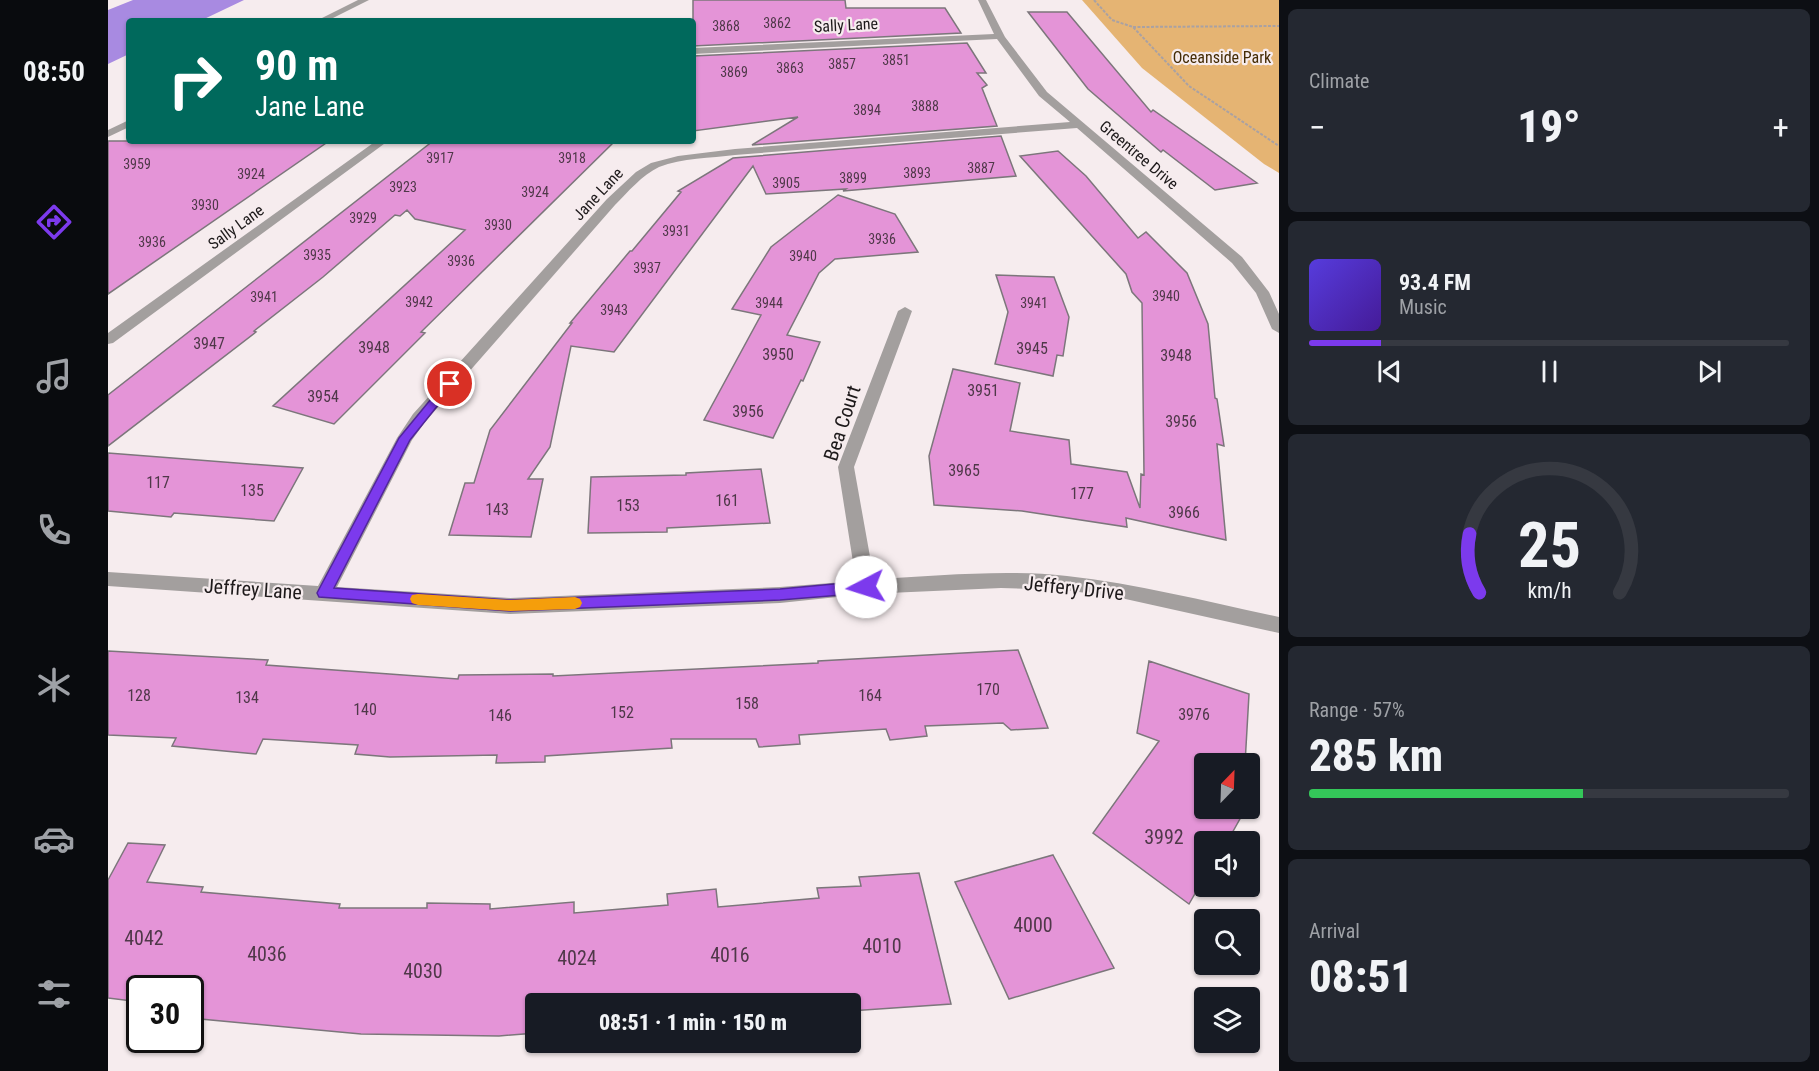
<!DOCTYPE html>
<html lang="en">
<head>
<meta charset="utf-8">
<style>
	:root { --surface:#171b24; --page:#242831; --text:#f1f3f6; --muted:#9ea1a6; --line:#363941; --accent:#7c3aed }
	body { margin:0; font-family:"Roboto Condensed",sans-serif; background:var(--page); color:var(--text); height:100vh; display:flex; flex-direction:column; font-size:22px; white-space:nowrap }
	* { box-sizing:border-box; margin:0 }
	p { font-size:20px; color:var(--muted) }
	.icon { flex:none; width:33px; height:33px; fill:none; stroke:currentColor; stroke-width:2; stroke-linecap:round; stroke-linejoin:round }
	.map { position:relative; flex:1; overflow:hidden }
	.side { display:flex; flex-direction:column; gap:9px; padding:9px; background:#0d0f14; width:540px }
	.side>* { flex:none }
	.banner { position:absolute; left:18px; top:18px; width:570px; height:126px; border-radius:6px; box-shadow:0 2px 4px #0004; background:#00695c; color:#fff; overflow:hidden }
	.needle { width:39px; rotate:23deg }
	.fabs { position:absolute; left:1086px; top:753px; display:grid; gap:12px }
	.fabs a { display:grid; place-items:center; width:66px; height:66px; border-radius:6px; background:var(--surface); box-shadow:0 2px 4px #0004; font-size:30px }
	.speed { position:absolute; left:18px; top:975px; display:flex; gap:12px; font-size:30px; font-weight:700; text-align:center }
	.speed>* { display:grid; place-content:center; width:78px; height:78px; border-radius:50%; background:var(--surface); box-shadow:0 2px 4px #0004; line-height:1 }
	.speed .limit { border:3px solid #111; border-radius:9px; background:#fff; color:#111 }
	.pin { position:absolute; display:grid; place-items:center; width:51px; height:51px; color:#fff; margin:-26px; border:3px solid #fff; border-radius:50%; box-shadow:0 2px 6px #0007 }
	.me { position:absolute; width:66px; margin:-33px; rotate:265deg; stroke-linejoin:round; filter:drop-shadow(0 0 4px #0008) }
	.turn { display:flex; align-items:center; gap:21px; height:126px; padding:0 30px; font-size:27px }
	.turn .icon { width:78px; height:78px; stroke-width:2.5 }
	.turn b { display:block; font-size:42px; line-height:51px }
	.big { font-size:45px; font-weight:800; line-height:1.1 }
	.side .card { flex:1; display:flex; flex-direction:column; justify-content:center; gap:9px; min-width:0; padding:0 21px; border-radius:9px; background:var(--page) }
	.side .dial { align-items:center; gap:0 }
	.dial svg { height:156px; overflow:visible; fill:none; stroke:var(--line); stroke-width:7; stroke-linecap:round; text-anchor:middle }
	.dial text { fill:var(--text); stroke:none }
	.song { display:flex; align-items:center; gap:18px }
	.cover { width:72px; height:72px; border-radius:9px; background:linear-gradient(135deg,hsl(250 70% 55%),hsl(260 70% 35%)) }
	.played { height:6px; border-radius:3px; background:linear-gradient(90deg,var(--accent) 15%,var(--line) 15%) }
	.keys { display:flex; justify-content:space-around; direction:ltr }
	.heat { display:flex; justify-content:space-between; align-items:center; font-size:33px; direction:ltr }
	.charge { height:9px; border-radius:4px; background:linear-gradient(90deg,#34c759 57%,var(--line) 0) }
	.trip { position:absolute; left:417px; top:993px; width:336px; height:60px; border-radius:6px; background:var(--surface); box-shadow:0 2px 4px #0004; font-weight:800; line-height:60px; text-align:center }
	main { display:flex; flex:1; min-height:0 }
	.tabs { display:flex; flex-direction:column; width:108px; justify-content:space-around; align-items:center; background:#090b0e; color:var(--muted) }
	.tabs .icon { width:42px; height:42px }
	.tabs .selected { color:var(--accent) }
	.tabs b { font-size:27px; color:var(--text) }
	.map>svg:first-child { display:block }
	.green { fill:#e5b473 }
	.water { fill:#a88ae1 }
	.building { fill:#e494d7; stroke:#7c767b; stroke-width:1.5 }
	.lines { fill:none; stroke-linecap:round; stroke-linejoin:round }
	.path { stroke:#a9a1a3; stroke-width:2; stroke-dasharray:3 1.5; stroke-linecap:butt }
	.minor { fill:#a39f9e; fill-rule:evenodd }
	.route { fill:#7c3aed; stroke:#51269a; stroke-width:1.5 }
	.slow { fill:#f59e0b }
	.labels { text-anchor:middle; dominant-baseline:central; stroke-width:4.5; stroke-linejoin:round; paint-order:stroke }
	.far-number-label { font-size:14px; fill:#4f3849 }
	.far-street-label { font-size:16px; fill:#1d191a; stroke:#f6ecee }
	.far-park-label { font-size:16px; fill:#442b04; stroke:#f6ecee }
	.number-label { font-size:16px; fill:#4f3849 }
	.street-label { font-size:20px; fill:#1d191a; stroke:#f6ecee }
	.near-number-label { font-size:20px; fill:#4f3849 }
</style>
</head>
<body>
<main>
<nav class="tabs">
<b>08:50</b>
<svg class="icon selected" aria-label="directions" viewBox="0 0 24 24"><path d="M12 3l9 9-9 9-9-9zM9 14v-3h6M13 9l2 2-2 2"/></svg>
<svg class="icon" aria-label="music" viewBox="0 0 24 24"><path d="M9 18V5l10-2v13"/><circle cx="6" cy="18" r="3"/><circle cx="16" cy="16" r="3"/></svg>
<svg class="icon" aria-label="phone" viewBox="0 0 24 24"><path d="M5 4h4l2 5-3 2q2 4 5 5l2-3 5 2v4C11 20 4 13 5 4z"/></svg>
<svg class="icon" aria-label="climate" viewBox="0 0 24 24"><path d="M12 3v18M4 7l16 10M4 17L20 7"/></svg>
<svg class="icon" aria-label="car" viewBox="0 0 24 24"><path d="M5 17H2v-5l4-1 3-4h7l3 4 3 1v5h-3M9 17h6M6 11h13"/><circle cx="7" cy="17" r="2"/><circle cx="17" cy="17" r="2"/></svg>
<svg class="icon" aria-label="filters" viewBox="0 0 24 24"><path d="M4 7h16M4 17h16"/><circle cx="9" cy="7" r="2"/><circle cx="15" cy="17" r="2"/></svg>
</nav>
<div class="map">
<svg width="1171" height="1071" viewBox="0 0 1171 1071">
	<rect width="100%" height="100%" fill="#f6ecee"/>
	<path class="green" d="M974,0H1171V173L1156,164L1034,68Z"/>
	<path class="water" d="M25,0H136L92,21H21V54L0,64V10Z"/>
	<path class="building" d="M585,0H737L738,8H837L853,33L585,46Z
		M920,12H959L1043,112L1045,110L1149,183L1107,190L1055,150L1053,152L980,89Z
		M859,43L878,73H869L879,85L874,88L889,126L644,145L690,117L585,131V56Z
		M893,136L908,176L735,191L738,189L658,194L645,166L506,352L463,346L442,447L420,479H435L423,537L341,535L357,483H366L382,430L464,323H462L522,251H524L573,192L570,191L625,158Z
		M0,141H221L0,294Z
		M325,141H507L313,332L317,333L226,424L165,406L357,230L307,219L299,210L292,216L287,215L215,277L146,331L148,332L0,446V395Z
		M950,151L978,176L1030,238L1038,232L1079,273L1100,324L1107,398L1109,399L1116,446L1109,444L1118,540L1018,518L1019,527L914,511L826,505L821,456L845,369L912,383L902,431L961,440L963,464L1019,472L1032,508L1033,474L1036,475L1034,303L1024,292L1018,274L912,156Z
		M730,195L787,214L810,252L727,259L711,273L679,335L712,342L695,381L693,380L665,438L596,420L653,315L624,309L663,247Z
		M888,275L946,277L961,317L955,356L949,355L945,376L887,364L900,312Z
		M0,453L195,468L166,521L66,513L63,517L0,511Z
		M653,469L662,523L559,528V532L480,533L483,477L578,475V473Z
		M910,650L940,728L903,730L895,723L817,726L819,736L782,740L778,729L691,735L692,744L651,747L648,739H563L564,748L437,756V762L388,763L389,755L282,757L247,754L250,745L155,739L148,754L64,746L68,738L0,735V651L160,660L158,665L350,679L351,675L445,674V676L710,663V661Z
		M1041,661L1141,694L1137,764H1096V808H1134L1133,817L1119,842H1096V878L1081,904L985,833L1051,741L1029,733Z
		M20,843L57,845L39,882L95,887L93,892L232,904L231,908H319V903L382,904V909L466,902V913L560,905L559,894L608,889L610,907L711,898L709,888L753,886L751,877L811,873L843,1004L742,1011V1004H428V1033L391,1036L253,1034L82,1018V988H32V1002L0,998V880Z
		M945,855L1006,968L901,999L847,882Z"/>
	<g class="lines">
		<path class="path" d="M986,0L1004,20L1025,27L1081,86L1171,146
			M1025,27L1171,26"/>
		<path class="minor" d="M250,0H261L219,21H208Z
			M870,0H878L897,37L939,92L1134,257L1161,292L1171,314V333L1164,329L1148,293L1124,263L969,128L627,155C603,158 574,158 551,167C534,175 520,192 507,205L317,422L304,440L229,587L402,598L672,587L748,581L730,467L790,311L797,307L804,311L746,467L766,579C830,576 896,569 959,576C1030,584 1101,602 1171,617V633L1013,598L957,590L893,588L758,594L672,603L402,614L0,586V572L210,586L289,438L305,414L499,199L528,172L543,163L570,156L627,149L962,122L931,96L889,39L585,54V48L886,34Z
			M21,120V127L0,137V130Z
			M268,141H280L5,343L0,344V333Z"/>
	</g>
	<path class="route" d="M342,381L347,384L302,440L226,588L402,600L672,589L758,581L763,583L765,587L763,591L758,593L672,600L402,611L211,597L209,593L291,438L337,382Z"/>
	<path class="slow" d="M310,594L402,600L467,597L472,599L474,603L472,607L467,609L402,611L310,605L304,603L302,599L304,595Z"/>
	<g class="labels">
		<g class="far-number-label">
			<text x="669" y="23">3862</text>
			<text x="618" y="26">3868</text>
			<text x="788" y="60">3851</text>
			<text x="734" y="64">3857</text>
			<text x="682" y="68">3863</text>
			<text x="626" y="72">3869</text>
			<text x="817" y="106">3888</text>
			<text x="759" y="110">3894</text>
			<text x="332" y="158">3917</text>
			<text x="464" y="158">3918</text>
			<text x="29" y="164">3959</text>
			<text x="873" y="168">3887</text>
			<text x="809" y="173">3893</text>
			<text x="143" y="174">3924</text>
			<text x="745" y="178">3899</text>
			<text x="678" y="183">3905</text>
			<text x="295" y="187">3923</text>
			<text x="427" y="192">3924</text>
			<text x="97" y="205">3930</text>
			<text x="255" y="218">3929</text>
			<text x="390" y="225">3930</text>
			<text x="568" y="231">3931</text>
			<text x="774" y="239">3936</text>
			<text x="44" y="242">3936</text>
			<text x="209" y="255">3935</text>
			<text x="695" y="256">3940</text>
			<text x="353" y="261">3936</text>
			<text x="539" y="268">3937</text>
			<text x="1058" y="296">3940</text>
			<text x="156" y="297">3941</text>
			<text x="311" y="302">3942</text>
			<text x="661" y="303">3944</text>
			<text x="926" y="303">3941</text>
			<text x="506" y="310">3943</text>
		</g>
		<g class="far-street-label">
			<text transform="translate(738 25) rotate(-3)">Sally Lane</text>
			<text transform="translate(1031 155) rotate(40)">Greentree Drive</text>
			<text transform="translate(490 194) rotate(-47)">Jane Lane</text>
			<text transform="translate(128 227) rotate(-36)">Sally Lane</text>
		</g>
		<g class="far-park-label">
			<text x="1114" y="57">Oceanside Park</text>
		</g>
		<g class="number-label">
			<text x="101" y="343">3947</text>
			<text x="266" y="347">3948</text>
			<text x="924" y="348">3945</text>
			<text x="670" y="354">3950</text>
			<text x="1068" y="355">3948</text>
			<text x="875" y="390">3951</text>
			<text x="215" y="396">3954</text>
			<text x="640" y="411">3956</text>
			<text x="1073" y="421">3956</text>
			<text x="856" y="470">3965</text>
			<text x="50" y="482">117</text>
			<text x="144" y="490">135</text>
			<text x="974" y="493">177</text>
			<text x="619" y="500">161</text>
			<text x="520" y="505">153</text>
			<text x="389" y="509">143</text>
			<text x="1076" y="512">3966</text>
			<text x="880" y="689">170</text>
			<text x="31" y="695">128</text>
			<text x="762" y="695">164</text>
			<text x="139" y="697">134</text>
			<text x="639" y="703">158</text>
			<text x="257" y="709">140</text>
			<text x="514" y="712">152</text>
			<text x="1086" y="714">3976</text>
			<text x="392" y="715">146</text>
		</g>
		<g class="street-label">
			<text transform="translate(734 423) rotate(-72)">Bea Court</text>
			<text transform="translate(966 588) rotate(6)">Jeffery Drive</text>
			<text transform="translate(145 589) rotate(4)">Jeffrey Lane</text>
		</g>
		<g class="near-number-label">
			<text x="1056" y="837">3992</text>
			<text x="925" y="925">4000</text>
			<text x="36" y="938">4042</text>
			<text x="774" y="946">4010</text>
			<text x="159" y="954">4036</text>
			<text x="622" y="955">4016</text>
			<text x="469" y="958">4024</text>
			<text x="315" y="971">4030</text>
		</g>
	</g>
</svg>
<div class="fabs">
<a><svg class="needle" viewBox="-14 -14 28 28"><path d="M0-13l5 13h-10z" fill="#e53935"/><path d="M0 13l5-13h-10z" fill="#9ea1a6"/></svg></a>
<a><svg class="icon" aria-label="sound" viewBox="0 0 24 24"><path d="M4 9h4l5-4v14l-5-4H4zM17 9q2 3 0 6"/></svg></a>
<a><svg class="icon" aria-label="search" viewBox="0 0 24 24"><circle cx="10" cy="10" r="6"/><path d="M15 15l6 6"/></svg></a>
<a><svg class="icon" aria-label="layers" viewBox="0 0 24 24"><path d="M12 4l9 5-9 5-9-5zM3 14l9 5 9-5"/></svg></a>
</div>
<div class="speed"><div class="limit">30</div></div>
<div class="pin" style="left:342px;top:384px;background:#d93025"><svg class="icon" aria-label="arrive" viewBox="0 0 24 24"><path d="M6 21V4h12l-3 4 3 4H6"/></svg></div>
<svg class="me" style="left:758px;top:587px" viewBox="-20 -20 40 40"><circle r="19" fill="#fff"/><path d="M0-13L10 11 0 6-10 11z" fill="#7c3aed"/></svg>
<div class="trip">08:51 · 1 min · 150 m</div>
<div class="banner">
<div class="turn"><svg class="icon" aria-label="right" viewBox="0 0 24 24"><path d="M7 20v-9h11M14 6l5 5-5 5"/></svg><div><b>90 m</b>Jane Lane</div></div>
</div>
</div>
<section class="side">
<div class="card"><p>Climate</p>
<div class="heat"><a>−</a><b class="big">19°</b><a>+</a></div>
</div>
<div class="card">
<div class="song"><i class="cover"></i><div><b>93.4 FM</b><p>Music</p></div></div>
<div class="played"></div>
<div class="keys"><svg class="icon" aria-label="previous" viewBox="0 0 24 24"><path d="M18 5L8 12l10 7zM5 5v14"/></svg><svg class="icon" aria-label="pause" viewBox="0 0 24 24"><path d="M8 5v14M16 5v14"/></svg><svg class="icon" aria-label="next" viewBox="0 0 24 24"><path d="M6 5l10 7-10 7zM19 5v14"/></svg></div>
</div>
<div class="card dial"><svg viewBox="0 0 100 80">
<path d="M14 69A42 42 0 1 1 86 69"/>
<path d="M14 69A42 42 0 0 1 9 39" stroke="#7c3aed"/>
<text x="50" y="56" font-size="32" font-weight="700">25</text>
<text x="50" y="72" font-size="11">km/h</text>
</svg></div>
<div class="card"><p>Range · 57%</p><b class="big">285 km</b><div class="charge"></div></div>
<div class="card"><p>Arrival</p><b class="big">08:51</b></div>
</section>
</main>
</body>
</html>
